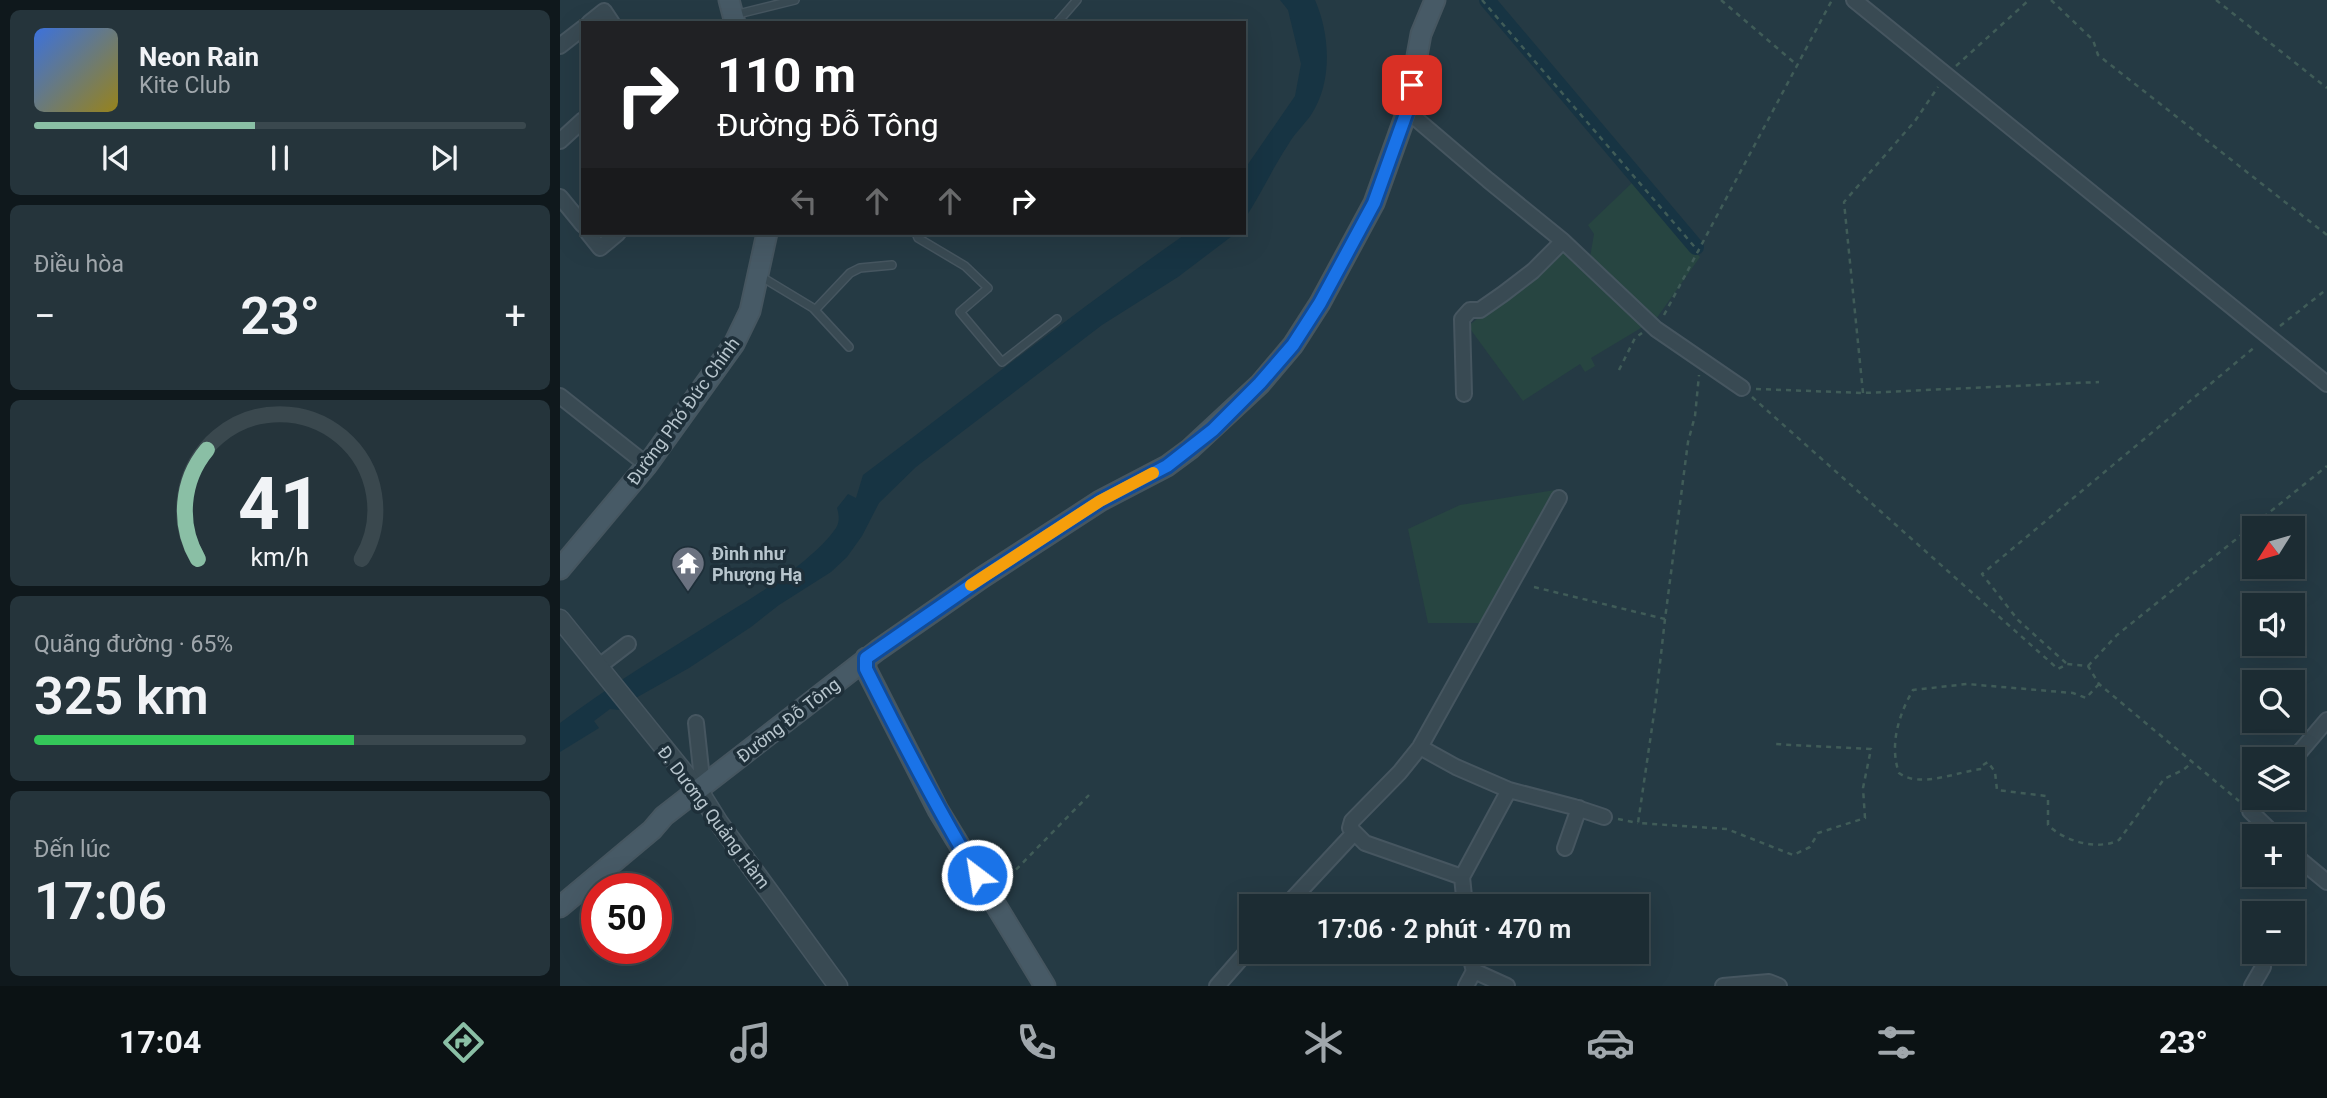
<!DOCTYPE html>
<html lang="vi">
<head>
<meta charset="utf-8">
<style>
	:root { --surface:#1c2c33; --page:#25343b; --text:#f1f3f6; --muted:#a0a7ac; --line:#3a484e; --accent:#8abfa5 }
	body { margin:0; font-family:Roboto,sans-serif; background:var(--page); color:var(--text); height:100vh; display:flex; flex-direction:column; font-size:26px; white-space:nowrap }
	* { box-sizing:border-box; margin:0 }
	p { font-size:23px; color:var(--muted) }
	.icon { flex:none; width:38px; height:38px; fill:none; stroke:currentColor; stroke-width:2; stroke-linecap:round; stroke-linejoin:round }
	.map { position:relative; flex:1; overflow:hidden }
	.sheet { display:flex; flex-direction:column; gap:10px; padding:10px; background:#0f181c; width:560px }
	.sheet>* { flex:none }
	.banner { position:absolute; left:21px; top:21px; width:665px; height:214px; border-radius:0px; box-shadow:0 7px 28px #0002,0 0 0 2px var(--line); background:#202124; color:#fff; overflow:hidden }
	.needle { width:46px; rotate:233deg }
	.fabs { position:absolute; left:1682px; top:516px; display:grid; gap:14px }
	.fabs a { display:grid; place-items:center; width:63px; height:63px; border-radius:0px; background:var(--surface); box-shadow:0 7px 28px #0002,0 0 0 2px var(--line); font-size:35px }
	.speed { position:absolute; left:21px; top:873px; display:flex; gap:14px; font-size:35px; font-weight:700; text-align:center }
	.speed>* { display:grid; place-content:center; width:91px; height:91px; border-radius:50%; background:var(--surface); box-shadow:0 7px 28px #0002,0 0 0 2px var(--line); line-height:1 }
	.speed .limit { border:10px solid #d22; background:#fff; color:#111 }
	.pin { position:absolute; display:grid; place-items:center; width:60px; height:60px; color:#fff; margin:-30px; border-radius:14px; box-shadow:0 4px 10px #0006 }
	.me { position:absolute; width:77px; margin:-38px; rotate:329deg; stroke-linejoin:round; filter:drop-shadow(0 0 5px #0008) }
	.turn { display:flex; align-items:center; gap:24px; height:147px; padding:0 21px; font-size:32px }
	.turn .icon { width:91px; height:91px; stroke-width:2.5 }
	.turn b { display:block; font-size:49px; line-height:60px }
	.lanes { display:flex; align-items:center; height:66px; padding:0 21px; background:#0003; justify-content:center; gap:35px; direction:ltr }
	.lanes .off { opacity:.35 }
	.big { font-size:52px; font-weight:600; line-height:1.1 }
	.sheet .card { flex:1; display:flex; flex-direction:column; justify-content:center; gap:10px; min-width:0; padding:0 24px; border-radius:10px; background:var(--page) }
	.sheet .dial { align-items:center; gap:0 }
	.dial svg { height:182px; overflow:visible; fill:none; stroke:var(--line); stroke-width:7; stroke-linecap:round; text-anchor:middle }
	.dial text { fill:var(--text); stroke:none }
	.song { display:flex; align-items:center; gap:21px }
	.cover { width:84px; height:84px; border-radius:10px; background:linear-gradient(135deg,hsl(220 70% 55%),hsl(50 70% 35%)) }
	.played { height:7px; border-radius:4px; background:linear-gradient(90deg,var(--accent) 45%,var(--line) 45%) }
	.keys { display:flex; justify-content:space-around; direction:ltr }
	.heat { display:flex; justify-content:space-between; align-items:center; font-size:38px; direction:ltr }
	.charge { height:10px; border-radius:5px; background:linear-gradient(90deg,#34c759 65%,var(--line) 0) }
	.trip { position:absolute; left:679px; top:894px; width:410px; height:70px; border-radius:0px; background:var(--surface); box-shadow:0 7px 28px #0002,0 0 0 2px var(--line); font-weight:600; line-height:70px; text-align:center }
	.tab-bar { display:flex; height:112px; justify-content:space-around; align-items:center; background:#0b1214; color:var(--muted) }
	.tab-bar .icon { width:49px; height:49px }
	.tab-bar .on { color:var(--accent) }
	.tab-bar b { font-size:32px; color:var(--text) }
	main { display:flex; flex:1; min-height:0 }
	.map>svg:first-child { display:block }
	.green { fill:#274541 }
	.water { fill:#173443 }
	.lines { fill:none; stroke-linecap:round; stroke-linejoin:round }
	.canal { stroke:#173443; stroke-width:16 }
	.service-casing { stroke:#465660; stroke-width:10 }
	.minor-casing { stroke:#465660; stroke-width:18 }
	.tertiary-casing { stroke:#465660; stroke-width:21 }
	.secondary-casing { stroke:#465660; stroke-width:23 }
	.path { stroke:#405c58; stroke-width:2.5; stroke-dasharray:5 5; stroke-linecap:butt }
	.service { stroke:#394a53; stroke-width:7 }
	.minor { stroke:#394a53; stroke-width:14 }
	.tertiary { stroke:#394a53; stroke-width:18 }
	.secondary { stroke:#475a66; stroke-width:19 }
	.route-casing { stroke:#114b97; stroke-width:18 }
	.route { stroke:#1a73e8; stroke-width:12 }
	.slow { stroke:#f59e0b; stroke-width:12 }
	.labels { text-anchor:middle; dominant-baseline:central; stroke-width:7; stroke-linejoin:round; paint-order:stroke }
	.street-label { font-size:18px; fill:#b7c5cd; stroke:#1e2f39 }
	.poi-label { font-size:18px; font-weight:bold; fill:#b7c5cd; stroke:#1e2f39; text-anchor:start }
</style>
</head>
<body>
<main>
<section class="sheet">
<div class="card">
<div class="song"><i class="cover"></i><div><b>Neon Rain</b><p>Kite Club</p></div></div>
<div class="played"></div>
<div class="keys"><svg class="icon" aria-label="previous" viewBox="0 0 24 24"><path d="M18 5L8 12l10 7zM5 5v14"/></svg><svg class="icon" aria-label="pause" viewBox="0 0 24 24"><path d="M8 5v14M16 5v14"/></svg><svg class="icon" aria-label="next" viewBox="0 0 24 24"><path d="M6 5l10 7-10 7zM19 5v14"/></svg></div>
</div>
<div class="card"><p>Điều hòa</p>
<div class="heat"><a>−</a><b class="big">23°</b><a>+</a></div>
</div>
<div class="card dial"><svg viewBox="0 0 100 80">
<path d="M14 69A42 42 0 1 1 86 69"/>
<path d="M14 69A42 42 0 0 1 18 21" stroke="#8abfa5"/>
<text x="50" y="56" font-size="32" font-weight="700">41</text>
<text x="50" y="72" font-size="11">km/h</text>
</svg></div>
<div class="card"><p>Quãng đường · 65%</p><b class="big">325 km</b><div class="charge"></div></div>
<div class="card"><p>Đến lúc</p><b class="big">17:06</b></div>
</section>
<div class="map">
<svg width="1767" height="986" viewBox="0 0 1767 986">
	<rect width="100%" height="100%" fill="#253a44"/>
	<path class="green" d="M1075,180L1140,257L1096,319L1031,358L1035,366L1025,372L1020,364L963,401L908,326L1004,251L1027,275L1034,234L1028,225Z
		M995,490L935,623H868L848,529L900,505Z"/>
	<path class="water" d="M720,0H755C770,34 773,82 751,115C744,125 734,134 728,145C712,169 700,196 684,220V170L735,96L741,64L728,10Z
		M627,233H676L618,277L542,325L356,467L319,503L302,536L287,557L271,572L219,605L191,627L129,668L74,699L59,710L50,709L34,721L39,728L0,752V723C49,686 101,655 153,622C189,600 252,563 276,528C280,521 279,515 277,508L288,494L296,498L303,475C411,394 517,310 627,233Z"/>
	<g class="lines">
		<path class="canal" d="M927,0L1136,247"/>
		<g class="service-casing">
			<path id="service" d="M174,15L235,0
				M497,23L517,0
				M356,233L358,238L405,266L428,288L400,312L442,362L497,319
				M200,276L253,308L289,347
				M255,310L290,273L300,268L332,265"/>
		</g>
		<g class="minor-casing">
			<path id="minor" d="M1294,0L1767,384
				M29,23L44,11L52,23
				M0,46L23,28
				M847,111L928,180L1003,241L1096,329L1182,388
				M0,141L23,120
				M0,197L23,225
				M28,233L40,248L58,233
				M904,394L902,319L910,310H920L943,294L973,271L1003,241
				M0,396L87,465
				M38,667L68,644
				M136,723L143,788
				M860,747L896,767L949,790
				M1732,761L1767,720
				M1701,798L1690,811L1716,836
				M1005,848L1019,808
				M1732,853L1767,882
				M902,877L805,843L790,828L792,821L840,772L860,747L999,498
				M726,906L794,833
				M905,906L902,877L949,790L1014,807L1044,817
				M914,971L947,986
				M657,986L691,947
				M906,986L914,971L909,952
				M1163,986L1209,982L1219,986
				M1692,986L1703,967"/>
		</g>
		<g class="tertiary-casing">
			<path id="tertiary" d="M0,619L139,791L159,823L278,986"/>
		</g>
		<g class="secondary-casing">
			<path id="secondary" d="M169,0L175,23
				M0,569L87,465L174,344L190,311L207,233
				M306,658V669L378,810L485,986
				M0,907L92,830L104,816L318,650L423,577L540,501L607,466L630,449L700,384L733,345L760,303L814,203L847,111L861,34L875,0"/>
		</g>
		<path class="path" d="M922,0L1139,252
			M1161,0L1237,65
			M1491,0L1533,40L1538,55L1767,235
			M1656,0L1767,88
			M1396,66L1469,0
			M1104,315L1272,0
			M1720,326L1767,289
			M1059,370L1075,338L1082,333
			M1196,389L1303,393L1539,382
			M1303,393L1284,202L1355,121L1378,87
			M1192,397L1498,669L1507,664L1528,666L1539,684L1679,801
			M974,587L1105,619L1128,442L1135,416L1139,375
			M1105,619L1095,707L1078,823L1167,829L1233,855L1250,847L1258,833L1305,818L1303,788L1311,749L1214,744
			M1506,663L1458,620L1422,574L1696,346
			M1528,666L1557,635L1767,466
			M1539,684L1526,698L1513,693L1407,684L1353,690C1339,714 1329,745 1339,773C1360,789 1399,771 1422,769L1423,765L1428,762L1435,772L1437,790L1486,796L1488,800V825C1504,841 1537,851 1559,840L1604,779L1623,770L1633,762
			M1058,819L1078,823
			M442,884L529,795"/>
		<use href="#service" class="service"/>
		<use href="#minor" class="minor"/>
		<use href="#tertiary" class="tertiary"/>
		<use href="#secondary" class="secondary"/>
	</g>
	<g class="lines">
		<g class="route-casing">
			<path id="route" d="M417,875C377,808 341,739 306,669V658L423,577L540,501L607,466L653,430L700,383L733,345L760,303L814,203L847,111L852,85"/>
		</g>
		<use href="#route" class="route"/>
		<path class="slow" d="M411,585L540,501L593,473"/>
	</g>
	<defs>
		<g id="temple-pin" transform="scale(1.75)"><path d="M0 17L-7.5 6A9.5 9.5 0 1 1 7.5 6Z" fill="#6b7280" stroke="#1e2f39"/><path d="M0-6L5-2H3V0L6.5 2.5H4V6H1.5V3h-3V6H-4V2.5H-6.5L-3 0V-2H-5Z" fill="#fff"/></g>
	</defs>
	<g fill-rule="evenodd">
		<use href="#temple-pin" x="128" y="563"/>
	</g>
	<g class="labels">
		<g class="street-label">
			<text transform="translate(123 411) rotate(-54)">Đường Phó Đức Chính</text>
			<text transform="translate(228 720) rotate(-38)">Đường Đỗ Tông</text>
			<text transform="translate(154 817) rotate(53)">Đ. Dương Quảng Hàm</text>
		</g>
		<g class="poi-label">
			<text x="152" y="553">Đình như<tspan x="152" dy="21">Phượng Hạ</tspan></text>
		</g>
	</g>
</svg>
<div class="fabs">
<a><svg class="needle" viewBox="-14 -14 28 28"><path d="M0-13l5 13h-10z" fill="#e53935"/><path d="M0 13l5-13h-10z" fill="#a0a7ac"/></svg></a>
<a><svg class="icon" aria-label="sound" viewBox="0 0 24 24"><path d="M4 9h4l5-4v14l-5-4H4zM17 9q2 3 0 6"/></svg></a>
<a><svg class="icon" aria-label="search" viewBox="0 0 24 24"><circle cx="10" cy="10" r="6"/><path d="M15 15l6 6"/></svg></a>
<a><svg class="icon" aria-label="layers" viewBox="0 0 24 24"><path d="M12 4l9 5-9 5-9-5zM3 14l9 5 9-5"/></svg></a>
<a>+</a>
<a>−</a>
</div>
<div class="speed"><div class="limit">50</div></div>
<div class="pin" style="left:852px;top:85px;background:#d93025"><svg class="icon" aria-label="arrive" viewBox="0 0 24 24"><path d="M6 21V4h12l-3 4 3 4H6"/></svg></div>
<svg class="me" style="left:417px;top:875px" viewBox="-20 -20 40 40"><circle r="17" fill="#1a73e8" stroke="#fff" stroke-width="3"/><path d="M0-11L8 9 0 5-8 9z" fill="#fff"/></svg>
<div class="trip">17:06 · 2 phút · 470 m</div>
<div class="banner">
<div class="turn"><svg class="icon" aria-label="right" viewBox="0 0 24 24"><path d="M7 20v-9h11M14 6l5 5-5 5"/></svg><div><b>110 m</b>Đường Đỗ Tông</div></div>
<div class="lanes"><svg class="icon off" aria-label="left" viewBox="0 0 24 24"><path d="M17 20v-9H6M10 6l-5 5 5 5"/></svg><svg class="icon off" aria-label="ahead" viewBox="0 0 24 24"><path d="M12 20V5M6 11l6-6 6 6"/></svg><svg class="icon off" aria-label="ahead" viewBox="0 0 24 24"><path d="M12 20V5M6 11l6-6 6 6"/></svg><svg class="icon" aria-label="right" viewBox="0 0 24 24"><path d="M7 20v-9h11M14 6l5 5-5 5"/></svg></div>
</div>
</div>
</main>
<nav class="tab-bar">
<b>17:04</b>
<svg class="icon on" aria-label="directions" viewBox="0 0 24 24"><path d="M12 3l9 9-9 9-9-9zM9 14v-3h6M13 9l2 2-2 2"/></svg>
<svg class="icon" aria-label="music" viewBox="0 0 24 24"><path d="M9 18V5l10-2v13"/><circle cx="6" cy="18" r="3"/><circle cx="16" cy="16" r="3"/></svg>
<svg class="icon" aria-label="phone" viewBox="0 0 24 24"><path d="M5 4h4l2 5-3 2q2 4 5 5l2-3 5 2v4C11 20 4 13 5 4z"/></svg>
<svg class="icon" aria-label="climate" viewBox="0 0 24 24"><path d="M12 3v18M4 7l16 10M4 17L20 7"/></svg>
<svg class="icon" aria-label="car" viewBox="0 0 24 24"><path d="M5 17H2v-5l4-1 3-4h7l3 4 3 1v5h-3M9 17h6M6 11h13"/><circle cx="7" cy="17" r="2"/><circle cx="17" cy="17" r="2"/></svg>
<svg class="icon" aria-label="filters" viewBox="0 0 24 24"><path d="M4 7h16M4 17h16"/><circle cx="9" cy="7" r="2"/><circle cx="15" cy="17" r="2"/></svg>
<b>23°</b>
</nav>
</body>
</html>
